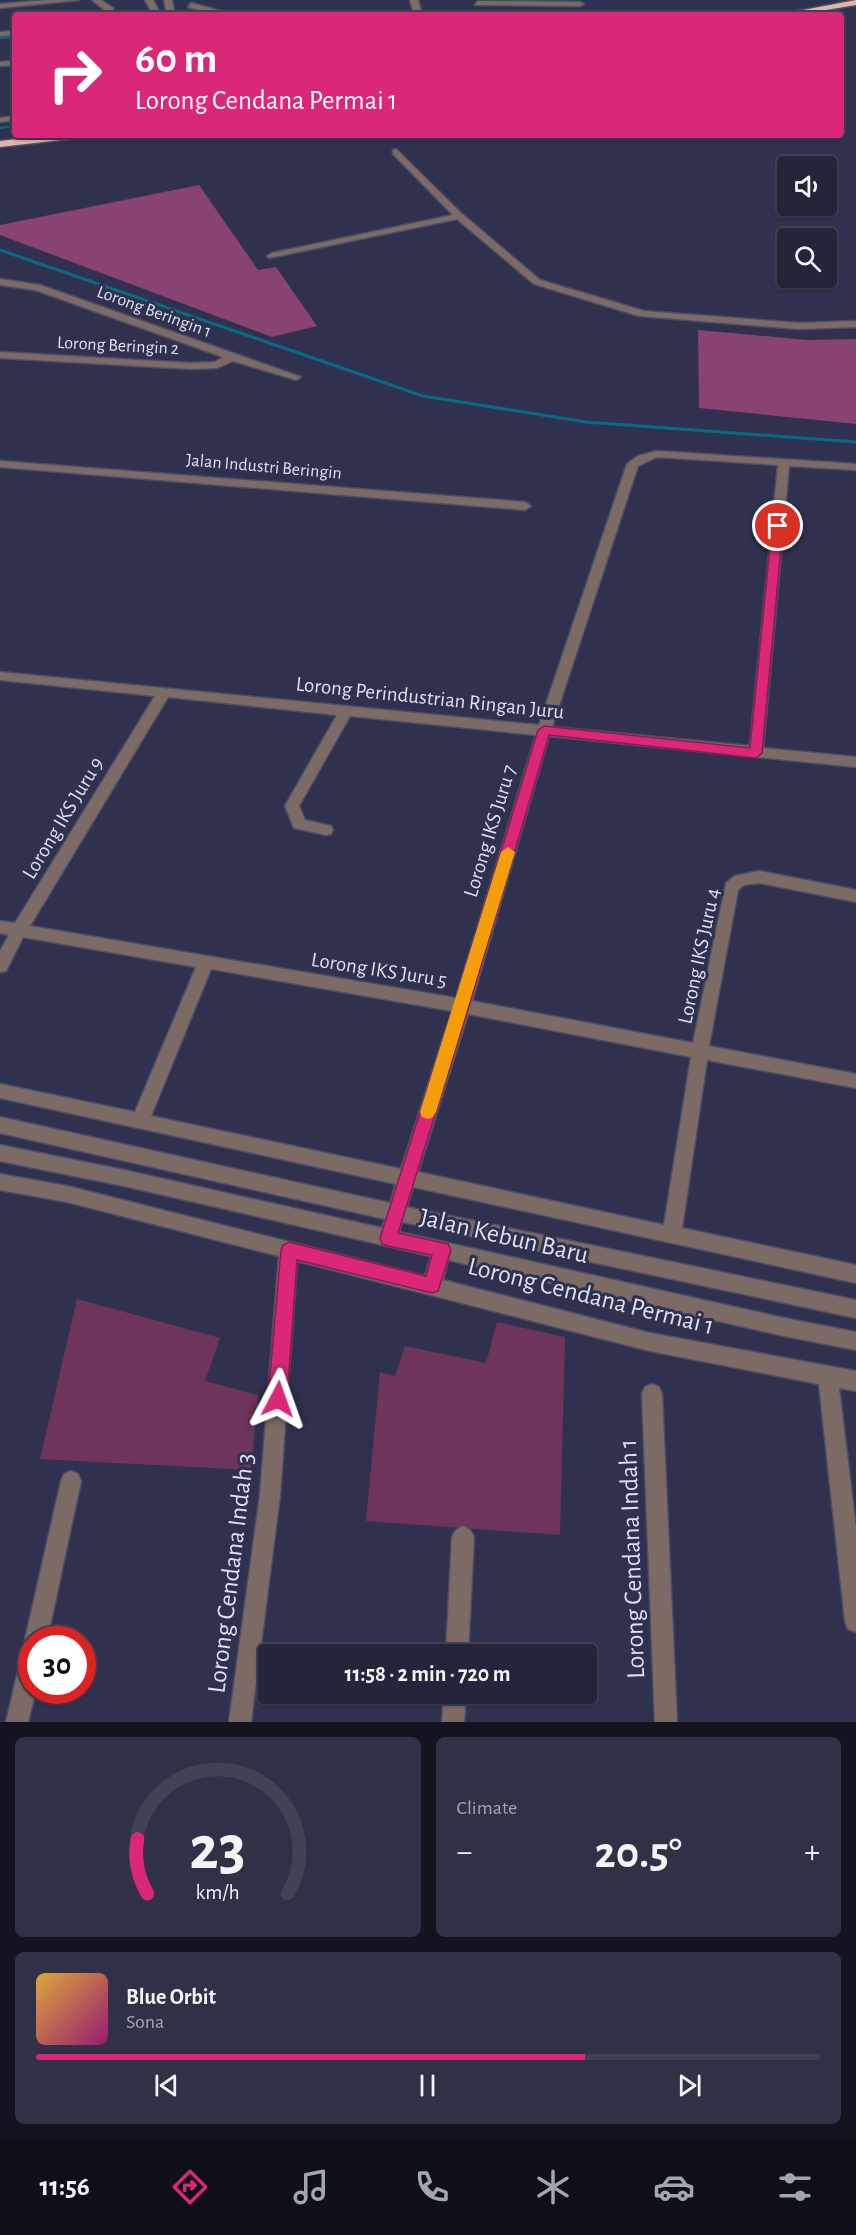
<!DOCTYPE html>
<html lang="en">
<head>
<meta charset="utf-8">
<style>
	:root { --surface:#24253b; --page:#303146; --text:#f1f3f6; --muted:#a3a5af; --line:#414255; --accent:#db2777 }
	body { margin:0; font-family:"Alegreya Sans",sans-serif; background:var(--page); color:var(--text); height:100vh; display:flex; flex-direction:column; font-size:22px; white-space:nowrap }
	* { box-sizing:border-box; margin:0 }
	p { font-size:20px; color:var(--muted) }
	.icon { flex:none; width:33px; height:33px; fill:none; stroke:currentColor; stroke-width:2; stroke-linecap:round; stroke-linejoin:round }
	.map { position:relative; height:1722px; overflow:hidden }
	.panel { display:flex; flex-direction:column; gap:15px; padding:15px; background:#141420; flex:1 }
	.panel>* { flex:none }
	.guide { position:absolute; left:12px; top:12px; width:832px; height:126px; border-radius:6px; box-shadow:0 2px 4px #0004,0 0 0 2px var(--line); background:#db2777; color:#fff; overflow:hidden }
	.fabs { position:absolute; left:777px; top:156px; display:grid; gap:12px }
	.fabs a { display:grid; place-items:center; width:60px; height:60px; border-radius:6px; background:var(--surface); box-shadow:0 2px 4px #0004,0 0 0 2px var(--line); font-size:30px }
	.speed { position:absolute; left:18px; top:1626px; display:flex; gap:12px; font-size:30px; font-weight:700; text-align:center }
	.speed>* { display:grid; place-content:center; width:78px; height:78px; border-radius:50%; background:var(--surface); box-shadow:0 2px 4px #0004,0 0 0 2px var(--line); line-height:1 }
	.speed .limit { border:9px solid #d22; background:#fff; color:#111 }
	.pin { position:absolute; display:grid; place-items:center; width:51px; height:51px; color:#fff; margin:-26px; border:3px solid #fff; border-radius:50%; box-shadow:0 2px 6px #0007 }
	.me { position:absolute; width:66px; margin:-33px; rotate:4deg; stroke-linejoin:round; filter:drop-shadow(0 0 4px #0008) }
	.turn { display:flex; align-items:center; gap:21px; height:126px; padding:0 24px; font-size:27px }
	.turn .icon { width:78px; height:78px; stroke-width:2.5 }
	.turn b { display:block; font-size:42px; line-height:51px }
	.big { font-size:45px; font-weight:600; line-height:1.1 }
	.panel .card { flex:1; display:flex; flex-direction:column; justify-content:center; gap:9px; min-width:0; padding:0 21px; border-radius:9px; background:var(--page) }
	.panel .dial { align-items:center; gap:0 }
	.dial svg { height:156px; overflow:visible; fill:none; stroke:var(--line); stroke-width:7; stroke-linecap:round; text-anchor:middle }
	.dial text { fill:var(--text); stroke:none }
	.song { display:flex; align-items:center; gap:18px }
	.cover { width:72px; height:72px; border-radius:9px; background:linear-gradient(135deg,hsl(40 70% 55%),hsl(320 70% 35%)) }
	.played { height:6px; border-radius:3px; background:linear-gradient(90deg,var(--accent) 70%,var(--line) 70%) }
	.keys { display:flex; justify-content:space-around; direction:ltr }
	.heat { display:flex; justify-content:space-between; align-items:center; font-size:33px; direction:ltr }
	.panel .tiles { flex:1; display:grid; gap:15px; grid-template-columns:1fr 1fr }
	.card:last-child { grid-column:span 2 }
	.trip { position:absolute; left:258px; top:1644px; width:339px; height:60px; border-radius:6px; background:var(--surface); box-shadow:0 2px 4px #0004,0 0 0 2px var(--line); font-weight:600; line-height:60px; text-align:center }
	.tab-bar { display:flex; height:96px; justify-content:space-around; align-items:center; background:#0e0f18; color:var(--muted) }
	.tab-bar .icon { width:42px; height:42px }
	.tab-bar .current { color:var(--accent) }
	.tab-bar b { font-size:27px; color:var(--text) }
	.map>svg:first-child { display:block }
	.green { fill:#6e345b }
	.forest { fill:#884372 }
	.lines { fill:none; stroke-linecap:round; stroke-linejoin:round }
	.stream-far1 { stroke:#066c85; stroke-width:2 }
	.stream { stroke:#066c85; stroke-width:3 }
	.minor-casing { stroke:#4c4d69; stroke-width:3 }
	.highway-casing { stroke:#4c4d69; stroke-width:3 }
	.minor { fill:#7c6b65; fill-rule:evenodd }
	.highway { fill:#deb5a6; fill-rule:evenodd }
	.route { fill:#db2777; stroke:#8e194d; stroke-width:1.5 }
	.slow { fill:#f59e0b }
	.labels { text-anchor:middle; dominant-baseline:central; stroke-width:6; stroke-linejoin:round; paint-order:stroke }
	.far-street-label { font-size:18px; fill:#dddff2; stroke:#30314f }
	.street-label { font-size:21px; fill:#dddff2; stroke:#30314f }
	.near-street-label { font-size:26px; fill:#dddff2; stroke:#30314f }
</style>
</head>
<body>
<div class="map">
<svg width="856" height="1722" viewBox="0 0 856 1722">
	<rect width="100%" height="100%" fill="#30314f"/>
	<path class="green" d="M77,1299L220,1338L205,1381L258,1395L251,1470L40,1459Z
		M497,1322L565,1337L560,1535L366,1521L380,1372L395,1376L405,1346L486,1363Z"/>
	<path class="forest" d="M199,185L258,270L276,267L317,326L272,337L0,235V225Z
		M698,330L807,340L856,339V424L699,408Z"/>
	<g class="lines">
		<path class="stream-far1" d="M0,38L15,37
			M0,128L15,126"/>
		<path class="stream" d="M0,250L423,396L586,422L856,442"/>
		<g class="minor-casing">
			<path id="minor" d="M48,0H79L0,8V4Z
				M92,0H101L113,8L114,15H106V11Z
				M145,0H153L161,15H153Z
				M164,0H172L175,15H167Z
				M410,0H418L422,15H414Z
				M478,1L580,2L584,4L580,6L475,5Z
				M191,3L228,13L229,15H217L188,7Z
				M15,31V35L0,36V32Z
				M15,61V65L0,66V62Z
				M15,116V120L0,122V118Z
				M396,149L462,214L540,280L644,311L799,323L856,321V327L799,329L639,316L534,284L457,219L269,258L267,256L272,253L453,215L393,154V150Z
				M0,279L40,285L301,377L296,380L233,361L217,368L191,369L0,358V352L191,363L215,362L223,357L35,290L0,285Z
				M657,451L856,464V470L789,466L763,748L856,757V767L549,736L472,1001L693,1043L726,883L735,876L759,871L856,890V902L759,883L744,885L738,890L709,1046L856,1074V1088L707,1060L682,1228L856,1265V1283L413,1187L407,1207L856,1300V1318L402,1222L399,1232L784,1318L856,1332V1350L784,1336L448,1260L443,1280L650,1333L856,1371V1391L839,1388L856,1528V1632L848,1629L845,1621L819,1384L650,1351L297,1261L280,1495L251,1722H229L260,1495L279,1256L67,1202L0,1190V1174L67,1186L425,1276L431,1256L124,1186L0,1161V1145L124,1170L382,1228L385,1219L0,1133V1117L390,1203L396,1184L0,1098V1084L135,1112L196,967L23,937L6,971L0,972V951L9,935L0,933V921L15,923L155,696L0,680V672L539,725L627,464L638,456ZM657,457L778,465L750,746L552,727L638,466ZM168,697L337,715L285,806L294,828L326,835L331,834L333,830L331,826L305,820L299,806L350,716L536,735L456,998L30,926ZM211,969L452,1011L401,1169L151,1116ZM468,1014L691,1057L664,1225L418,1172Z
				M0,461L525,502L531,506L525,510L0,467Z
				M652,1384L659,1387L662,1394L677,1722H655L642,1394L645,1387Z
				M71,1471L78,1474L81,1481L47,1640H32V1690H36L28,1722H6L21,1658L24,1650L29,1648L25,1640L61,1481L64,1474Z
				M463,1526L470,1530L474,1537L468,1654H446L452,1537L456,1530Z
				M444,1694H466L464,1722H442Z"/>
		</g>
		<g class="highway-casing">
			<path id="highway" d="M856,0V5L796,15H777Z
				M52,135H83L78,138L0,147V141Z"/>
		</g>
		<use href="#minor" class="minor"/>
		<use href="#highway" class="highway"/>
	</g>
	<path class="route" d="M778,523L783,526L762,753L756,758L549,735L469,1006L398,1233L448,1244L451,1250L438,1291L432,1293L297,1260L287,1399L284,1406L278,1408L271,1406L268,1399L281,1250L283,1245L289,1242L426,1276L432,1255L388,1246L382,1244L380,1238L454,1006L538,730L544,726L750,748L772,526Z"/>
	<path class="slow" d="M508,847L515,852L436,1112L433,1117L428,1119L422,1117L420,1112L501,852Z"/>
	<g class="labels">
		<g class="far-street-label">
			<text transform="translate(154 312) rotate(20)">Lorong Beringin 1</text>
			<text transform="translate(118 346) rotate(3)">Lorong Beringin 2</text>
			<text transform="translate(264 467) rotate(5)">Jalan Industri Beringin</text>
		</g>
		<g class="street-label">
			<text transform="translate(430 698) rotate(6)">Lorong Perindustrian Ringan Juru</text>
			<text transform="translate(63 818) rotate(-59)">Lorong IKS Juru 9</text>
			<text transform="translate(490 831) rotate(-73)">Lorong IKS Juru 7</text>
			<text transform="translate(699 956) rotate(-78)">Lorong IKS Juru 4</text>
			<text transform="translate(379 970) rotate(9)">Lorong IKS Juru 5</text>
		</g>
		<g class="near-street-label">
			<text transform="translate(504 1236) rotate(13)">Jalan Kebun Baru</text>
			<text transform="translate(591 1296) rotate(14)">Lorong Cendana Permai 1</text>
			<text transform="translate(632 1559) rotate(-92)">Lorong Cendana Indah 1</text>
			<text transform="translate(231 1573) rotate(-83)">Lorong Cendana Indah 3</text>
		</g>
	</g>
</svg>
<div class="fabs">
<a><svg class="icon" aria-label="sound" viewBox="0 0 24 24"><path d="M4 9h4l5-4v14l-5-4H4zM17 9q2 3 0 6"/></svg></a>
<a><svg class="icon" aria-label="search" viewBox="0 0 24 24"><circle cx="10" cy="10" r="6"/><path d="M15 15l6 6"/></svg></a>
</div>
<div class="speed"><div class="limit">30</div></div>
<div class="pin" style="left:778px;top:526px;background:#d93025"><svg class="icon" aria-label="arrive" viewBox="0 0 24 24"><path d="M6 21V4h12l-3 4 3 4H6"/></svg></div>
<svg class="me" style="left:278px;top:1399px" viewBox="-20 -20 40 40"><path d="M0-17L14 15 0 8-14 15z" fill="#db2777" stroke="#fff" stroke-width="4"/></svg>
<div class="trip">11:58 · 2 min · 720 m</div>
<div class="guide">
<div class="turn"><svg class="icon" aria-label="right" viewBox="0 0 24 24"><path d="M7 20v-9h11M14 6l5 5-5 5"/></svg><div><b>60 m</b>Lorong Cendana Permai 1</div></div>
</div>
</div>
<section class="panel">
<div class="tiles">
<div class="card dial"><svg viewBox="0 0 100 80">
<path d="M14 69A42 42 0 1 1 86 69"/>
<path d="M14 69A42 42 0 0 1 9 41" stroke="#db2777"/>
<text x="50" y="56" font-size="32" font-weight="700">23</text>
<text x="50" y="72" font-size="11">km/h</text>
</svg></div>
<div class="card"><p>Climate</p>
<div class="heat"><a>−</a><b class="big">20.5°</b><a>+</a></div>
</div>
<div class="card">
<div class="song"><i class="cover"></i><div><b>Blue Orbit</b><p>Sona</p></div></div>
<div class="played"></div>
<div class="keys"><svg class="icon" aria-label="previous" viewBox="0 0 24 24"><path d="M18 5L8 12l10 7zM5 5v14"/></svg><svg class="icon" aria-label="pause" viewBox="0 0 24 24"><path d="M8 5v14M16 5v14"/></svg><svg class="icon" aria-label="next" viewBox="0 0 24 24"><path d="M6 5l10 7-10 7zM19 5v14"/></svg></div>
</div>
</div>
</section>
<nav class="tab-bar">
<b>11:56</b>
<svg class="icon current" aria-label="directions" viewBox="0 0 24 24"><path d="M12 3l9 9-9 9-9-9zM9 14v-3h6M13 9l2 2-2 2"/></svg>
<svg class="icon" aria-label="music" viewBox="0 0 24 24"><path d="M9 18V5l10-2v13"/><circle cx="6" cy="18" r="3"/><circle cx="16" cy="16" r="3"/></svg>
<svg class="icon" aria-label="phone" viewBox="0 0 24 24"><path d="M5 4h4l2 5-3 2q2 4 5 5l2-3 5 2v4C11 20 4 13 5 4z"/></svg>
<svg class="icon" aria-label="climate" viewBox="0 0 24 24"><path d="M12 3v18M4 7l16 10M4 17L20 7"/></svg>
<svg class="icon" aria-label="car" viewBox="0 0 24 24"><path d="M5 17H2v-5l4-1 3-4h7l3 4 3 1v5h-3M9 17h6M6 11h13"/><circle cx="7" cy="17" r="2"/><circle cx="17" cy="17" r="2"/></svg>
<svg class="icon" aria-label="filters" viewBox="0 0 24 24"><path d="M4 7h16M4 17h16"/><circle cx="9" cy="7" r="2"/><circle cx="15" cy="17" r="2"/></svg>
</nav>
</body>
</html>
